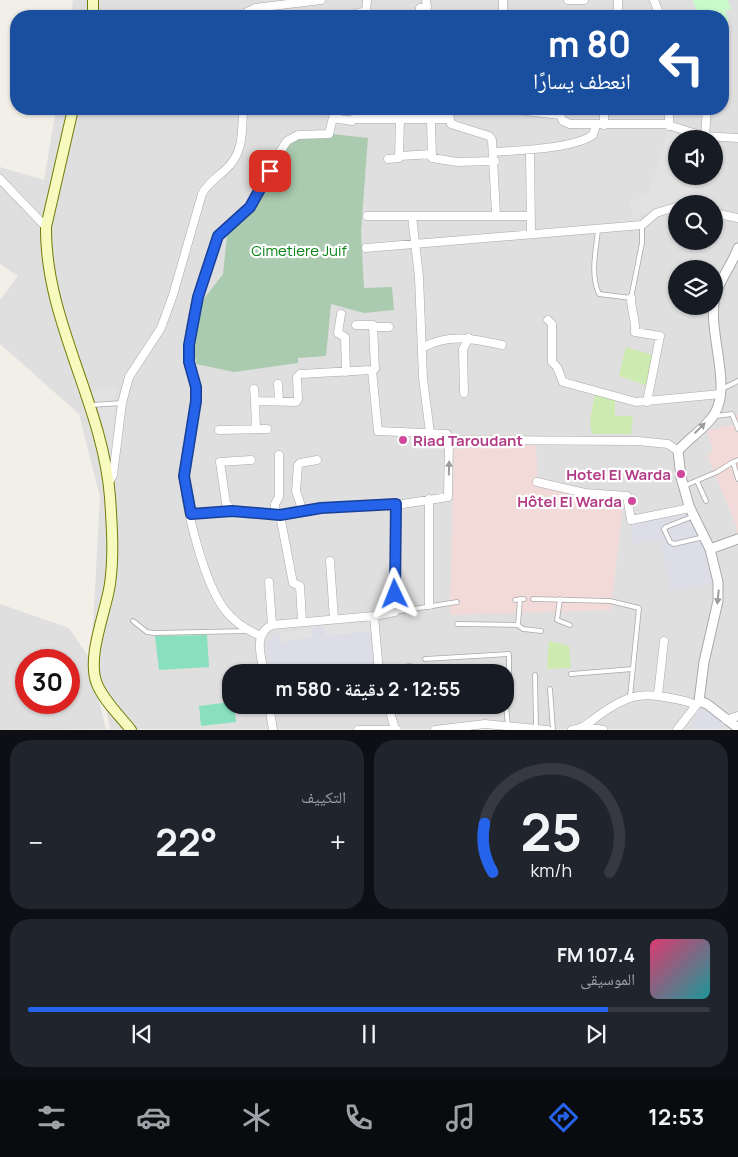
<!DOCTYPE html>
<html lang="ar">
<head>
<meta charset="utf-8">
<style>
	:root { --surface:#171b24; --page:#20242c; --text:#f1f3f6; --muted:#9ea1a6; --line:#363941; --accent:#2563eb }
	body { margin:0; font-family:Manrope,"Noto Naskh Arabic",sans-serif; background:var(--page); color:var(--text); direction:rtl; height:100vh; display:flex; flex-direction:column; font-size:19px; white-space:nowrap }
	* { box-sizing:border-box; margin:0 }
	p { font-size:16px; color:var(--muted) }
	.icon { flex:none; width:28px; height:28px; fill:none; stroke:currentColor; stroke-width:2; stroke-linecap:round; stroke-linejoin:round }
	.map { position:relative; height:730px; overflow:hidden; direction:ltr }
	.side { display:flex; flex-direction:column; gap:10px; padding:10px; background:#0d0f14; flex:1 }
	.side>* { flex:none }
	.top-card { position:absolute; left:10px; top:10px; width:719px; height:105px; border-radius:20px; box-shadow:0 1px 4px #0004; direction:rtl; background:#1a4fa0; color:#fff; overflow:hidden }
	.controls { position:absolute; left:668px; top:130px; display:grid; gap:10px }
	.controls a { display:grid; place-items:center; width:55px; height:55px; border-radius:50%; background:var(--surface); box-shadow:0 1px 4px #0004; font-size:25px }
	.speed { position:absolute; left:15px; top:649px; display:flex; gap:10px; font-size:25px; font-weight:700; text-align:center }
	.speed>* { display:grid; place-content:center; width:65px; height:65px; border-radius:50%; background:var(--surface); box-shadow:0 1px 4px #0004; line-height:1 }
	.speed .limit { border:8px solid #d22; background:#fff; color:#111 }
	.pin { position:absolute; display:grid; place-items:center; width:42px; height:42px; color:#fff; margin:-21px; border-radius:10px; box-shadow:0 2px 8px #0006 }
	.me { position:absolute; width:55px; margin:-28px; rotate:358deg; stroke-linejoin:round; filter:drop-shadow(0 0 4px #0008) }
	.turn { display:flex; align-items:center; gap:18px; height:105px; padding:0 15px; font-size:22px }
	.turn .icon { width:65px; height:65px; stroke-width:2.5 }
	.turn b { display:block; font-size:35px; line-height:42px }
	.big { font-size:38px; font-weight:700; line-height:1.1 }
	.side .card { flex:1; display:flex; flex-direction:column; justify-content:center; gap:8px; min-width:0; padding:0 18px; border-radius:20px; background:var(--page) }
	.side .dial { align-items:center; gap:0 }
	.dial svg { height:130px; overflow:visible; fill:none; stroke:var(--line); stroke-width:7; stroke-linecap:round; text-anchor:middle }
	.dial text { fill:var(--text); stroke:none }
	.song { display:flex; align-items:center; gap:15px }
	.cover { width:60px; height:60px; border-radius:8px; background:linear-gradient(135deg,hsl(340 70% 55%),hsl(180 70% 35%)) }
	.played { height:5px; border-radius:2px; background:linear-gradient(90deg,var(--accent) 85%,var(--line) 85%) }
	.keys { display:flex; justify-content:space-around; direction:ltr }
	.heat { display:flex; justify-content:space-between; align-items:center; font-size:28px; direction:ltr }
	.side .tiles { flex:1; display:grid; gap:10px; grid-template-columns:1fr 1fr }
	.card:last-child { grid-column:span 2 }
	.trip { position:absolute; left:222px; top:664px; width:292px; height:50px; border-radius:20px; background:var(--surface); box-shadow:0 1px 4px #0004; font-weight:700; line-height:50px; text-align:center; direction:rtl }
	.dock { display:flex; height:80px; justify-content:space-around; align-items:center; background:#090b0e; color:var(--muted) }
	.dock .icon { width:35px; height:35px }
	.dock .current { color:var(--accent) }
	.dock b { font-size:22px; color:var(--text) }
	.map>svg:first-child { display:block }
	.residential { fill:#e0dfdf; fill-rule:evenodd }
	.commercial { fill:#f2dad9 }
	.grass { fill:#cdebb0 }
	.cemetery { fill:#aacbaf }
	.park { fill:#c8facc }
	.pitch { fill:#88e0be }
	.parking { fill:#e2e2e2 }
	.plaza { fill:#dddde8 }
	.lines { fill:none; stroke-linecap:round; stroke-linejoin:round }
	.service-casing { stroke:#a9a9a9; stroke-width:5.5 }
	.minor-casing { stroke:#a9a9a9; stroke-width:9 }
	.tertiary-casing { stroke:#a9a9a9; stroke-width:11 }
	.secondary-casing { stroke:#707d05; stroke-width:12 }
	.service { stroke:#fff; stroke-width:4 }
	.minor { stroke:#fff; stroke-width:8 }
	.tertiary { stroke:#fff; stroke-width:9 }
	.secondary { stroke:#f7fabf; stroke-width:10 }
	.oneway { fill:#9c9c9c }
	.route-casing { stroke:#184099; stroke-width:12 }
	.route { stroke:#2563eb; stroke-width:9 }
	.hotel-dot { fill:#d1479c; stroke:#fff; stroke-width:2 }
	.labels { text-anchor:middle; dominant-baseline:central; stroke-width:4.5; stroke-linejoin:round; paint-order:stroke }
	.park-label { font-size:15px; fill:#0c8416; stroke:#fff }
	.hotel-label { font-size:15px; font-weight:bold; fill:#b23c85; stroke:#fff; text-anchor:end }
</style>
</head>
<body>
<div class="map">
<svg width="738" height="730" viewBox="0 0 738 730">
	<rect width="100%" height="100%" fill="#f2efe9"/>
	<path class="residential" d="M73,0H738V729H110L92,643L100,497L79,414L0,344V300L18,276L0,264V167L44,180L56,109H722V16H71ZM676,139H714V176H676ZM676,204H714V241H676ZM676,269H714V306H676ZM231,672H506V705H231Z
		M0,604L69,628L88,656L106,729L0,730ZM26,660H69V702H26Z"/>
	<path class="commercial" d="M738,415V537L736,525L707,455L713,451L707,431L735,424L733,417Z
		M536,445L538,482L624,496L611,610L450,615L454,449Z"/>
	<path class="grass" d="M626,347L655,356L648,386L619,376Z
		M595,392L615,398V416H633L631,434H592L590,421Z
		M549,641L569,646L571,668L547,669Z"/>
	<path class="cemetery" d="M333,134L368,138L361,232L364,288L392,287L394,310L364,313L331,304L326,356L298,358V363L234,372L196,364V359H191L199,305L223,274L227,236L251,210L293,138H330Z"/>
	<path class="park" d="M693,0H728L731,9L725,11L729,23L723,25L722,16H698Z"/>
	<path class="pitch" d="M207,635L209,667L159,670L155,636Z
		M231,702V705H234L236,722L201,726L199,706Z"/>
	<path class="parking" d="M668,132L697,139H676V176H699L686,203L666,204L635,218L629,202L649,193Z
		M116,388L111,461L101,415L92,391Z
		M372,622L374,631L325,636L324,626Z
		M312,628L314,637L280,642L279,633Z"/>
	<path class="plaza" d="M688,510L705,550L712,584L671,591L660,541L633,544L630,522Z
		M324,626L326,636L374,631L377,672H270L265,641L279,633L280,642L313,637L312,628Z
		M702,708L727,725L725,728L722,726L720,729H696L690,725Z"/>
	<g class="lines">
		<g class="service-casing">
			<path id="service" d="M598,230C596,250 590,275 599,294L631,298L642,243V225
				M722,389L738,381
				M92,405L122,403
				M716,416L732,414L738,429
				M738,460L733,462L738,479
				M697,481L706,501
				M684,486L717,472L733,462
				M694,516L666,527L664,529L670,542L674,544L704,537
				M533,599L610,601L639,608L630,697
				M560,599L557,620L570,625
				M515,600L524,599
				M395,612L457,602
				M133,621L147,632L154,633L248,631
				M457,624L518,625L520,599
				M518,625L523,629L541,631
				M425,659L509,654V697L506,705L508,726
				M379,671L410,666
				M571,674L633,669
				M535,675L536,728
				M550,689L553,730
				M354,708L388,705"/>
		</g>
		<g class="minor-casing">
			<path id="minor" d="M503,0V16
				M568,0H584
				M618,0V16
				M654,0L660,16
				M245,16L247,12L255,8L321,0
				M347,16L366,11L367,0
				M420,16V8L427,7L426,0
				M448,109L451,124L489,136L492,140L496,214
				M525,109V111L560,115L563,121L570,124H665L703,136L738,138
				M333,118L352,121L353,119H450
				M431,120L432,158L457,162L495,161
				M604,125V109
				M669,126V109
				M705,136L707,109
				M530,150L531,233
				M494,152C520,150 572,149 593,135L596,124
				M400,156L432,154
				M388,159L399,158L400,119
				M0,179L46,227
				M714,213L738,218
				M367,216H530
				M412,216L419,277L423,378L430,433
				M366,248L642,225L656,213L676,207
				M631,298C631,311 636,319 635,332L660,336L647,402
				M341,314L338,333L345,337L346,372
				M548,320L552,324V362L557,367L563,382L636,402L721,394
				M373,327H389
				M424,347C450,333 475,339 502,345
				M278,384L279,401
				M254,389L255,401L296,402L298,399L297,377L300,374L372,370
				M464,393L463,349L469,338
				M255,401L256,429
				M219,430L267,429
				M449,440L638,441L668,444L678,451
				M109,482L113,475L122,403L129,377L161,328L173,295L202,194C207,184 216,178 224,171C244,154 242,133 243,109
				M537,482L585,493L627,496L631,520L690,508
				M429,499V605
				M232,511L226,503L220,462L251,460
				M303,512L296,491L298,465L300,463L317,460
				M191,514L232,511L280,515L321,508L396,505
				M275,515V504L279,497V455
				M280,515L293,583L300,586L302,621
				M330,561L334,619
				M269,582L272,625
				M374,616L379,672
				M261,636C246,630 235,623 225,610C204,583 185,508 184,474C184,450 195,427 196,403C197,388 191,376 189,362C185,328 203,273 216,241C222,226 240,219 250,207C266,188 272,161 287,141L298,135L329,134L335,109
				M264,672C261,656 253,634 272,625L374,616L395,612L396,505L448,497L449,440L447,434L378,431L372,370L375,369L373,325H356
				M658,695L664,641
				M269,705L273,730
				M388,705L395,729
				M726,720L738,716
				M586,727L603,730
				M358,730H397
				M435,730L485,724L547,730
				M572,730C585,728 588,723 598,716C624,697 639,691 670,698C679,700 689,700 696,706
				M677,730L698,703"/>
		</g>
		<g class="tertiary-casing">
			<path id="tertiary" d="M738,248C732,265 719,280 715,297C707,331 732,384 715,413C708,426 688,439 678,451L681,477L689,506L710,549L718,582V601L704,662L699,701L707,704L738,728
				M710,549L738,539"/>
		</g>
		<g class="secondary-casing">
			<path id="secondary" d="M93,16V0
				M73,109L46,227C45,321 103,404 110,497C112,527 114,555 110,584C106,612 86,657 97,684C104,701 120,716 131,730"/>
		</g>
		<use href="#service" class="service"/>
		<use href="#minor" class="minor"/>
		<use href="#tertiary" class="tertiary"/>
		<use href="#secondary" class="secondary"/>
	</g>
	<defs><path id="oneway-solid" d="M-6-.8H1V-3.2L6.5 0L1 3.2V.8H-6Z" transform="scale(1.25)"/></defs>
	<g class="oneway">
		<use href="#oneway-solid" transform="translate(700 428) rotate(-44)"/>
		<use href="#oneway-solid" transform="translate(449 468) rotate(-88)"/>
		<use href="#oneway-solid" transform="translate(718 597) rotate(96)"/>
	</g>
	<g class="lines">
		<g class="route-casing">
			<path id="route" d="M270,171L250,207L218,236L198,297L189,345V362L196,387V401L184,476L191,514L232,511L280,515L321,508L396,504L395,594"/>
		</g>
		<use href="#route" class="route"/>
	</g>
	<g class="hotel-dot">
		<circle cx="403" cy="440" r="5"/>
		<circle cx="681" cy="474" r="5"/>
		<circle cx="632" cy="501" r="5"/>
	</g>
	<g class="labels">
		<g class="park-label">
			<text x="299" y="250">Cimetiere Juif</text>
		</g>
		<g class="hotel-label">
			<text x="413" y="440" text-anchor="start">Riad Taroudant</text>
			<text x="671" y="474">Hotel El Warda</text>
			<text x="622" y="501">Hôtel El Warda</text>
		</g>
	</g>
</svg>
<div class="controls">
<a><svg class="icon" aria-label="sound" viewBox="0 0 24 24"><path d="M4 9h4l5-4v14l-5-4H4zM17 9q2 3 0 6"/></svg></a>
<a><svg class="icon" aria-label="search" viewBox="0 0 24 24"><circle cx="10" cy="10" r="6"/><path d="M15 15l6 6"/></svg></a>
<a><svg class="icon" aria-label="layers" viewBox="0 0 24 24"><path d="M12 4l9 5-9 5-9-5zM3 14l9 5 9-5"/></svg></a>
</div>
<div class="speed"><div class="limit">30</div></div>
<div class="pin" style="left:270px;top:171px;background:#d93025"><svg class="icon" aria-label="arrive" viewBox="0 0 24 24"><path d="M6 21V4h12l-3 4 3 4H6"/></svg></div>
<svg class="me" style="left:395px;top:594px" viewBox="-20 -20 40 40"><path d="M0-17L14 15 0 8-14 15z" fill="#2563eb" stroke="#fff" stroke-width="4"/></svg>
<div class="trip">12:55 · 2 دقيقة · 580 m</div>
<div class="top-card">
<div class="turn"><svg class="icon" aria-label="left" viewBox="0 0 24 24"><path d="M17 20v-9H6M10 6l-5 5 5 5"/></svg><div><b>80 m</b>انعطف يسارًا</div></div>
</div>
</div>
<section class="side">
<div class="tiles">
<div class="card dial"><svg viewBox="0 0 100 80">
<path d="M14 69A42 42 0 1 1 86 69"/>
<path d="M14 69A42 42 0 0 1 9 39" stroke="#2563eb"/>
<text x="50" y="56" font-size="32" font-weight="700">25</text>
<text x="50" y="72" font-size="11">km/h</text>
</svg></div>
<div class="card"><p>التكييف</p>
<div class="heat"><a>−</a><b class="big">22°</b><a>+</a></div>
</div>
<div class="card">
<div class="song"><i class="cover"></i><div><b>107.4 FM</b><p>الموسيقى</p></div></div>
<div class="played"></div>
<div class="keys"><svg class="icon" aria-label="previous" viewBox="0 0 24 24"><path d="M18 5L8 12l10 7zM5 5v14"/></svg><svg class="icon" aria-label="pause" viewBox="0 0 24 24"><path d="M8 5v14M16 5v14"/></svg><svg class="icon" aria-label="next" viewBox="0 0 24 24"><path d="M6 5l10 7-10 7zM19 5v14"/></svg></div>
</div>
</div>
</section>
<nav class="dock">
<b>12:53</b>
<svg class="icon current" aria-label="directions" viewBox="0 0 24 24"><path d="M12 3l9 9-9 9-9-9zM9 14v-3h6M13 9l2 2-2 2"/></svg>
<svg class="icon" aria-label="music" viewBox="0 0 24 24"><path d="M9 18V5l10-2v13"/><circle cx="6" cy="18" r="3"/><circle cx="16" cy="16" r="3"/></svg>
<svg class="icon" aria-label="phone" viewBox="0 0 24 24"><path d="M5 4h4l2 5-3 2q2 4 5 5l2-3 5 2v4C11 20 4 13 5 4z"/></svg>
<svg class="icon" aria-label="climate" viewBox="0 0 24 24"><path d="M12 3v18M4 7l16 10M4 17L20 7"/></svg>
<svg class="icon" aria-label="car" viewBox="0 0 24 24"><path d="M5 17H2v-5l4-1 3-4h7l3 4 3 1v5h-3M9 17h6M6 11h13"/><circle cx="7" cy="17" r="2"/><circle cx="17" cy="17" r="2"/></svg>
<svg class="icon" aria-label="filters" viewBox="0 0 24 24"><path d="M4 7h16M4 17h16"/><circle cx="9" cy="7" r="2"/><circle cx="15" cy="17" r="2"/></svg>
</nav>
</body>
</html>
